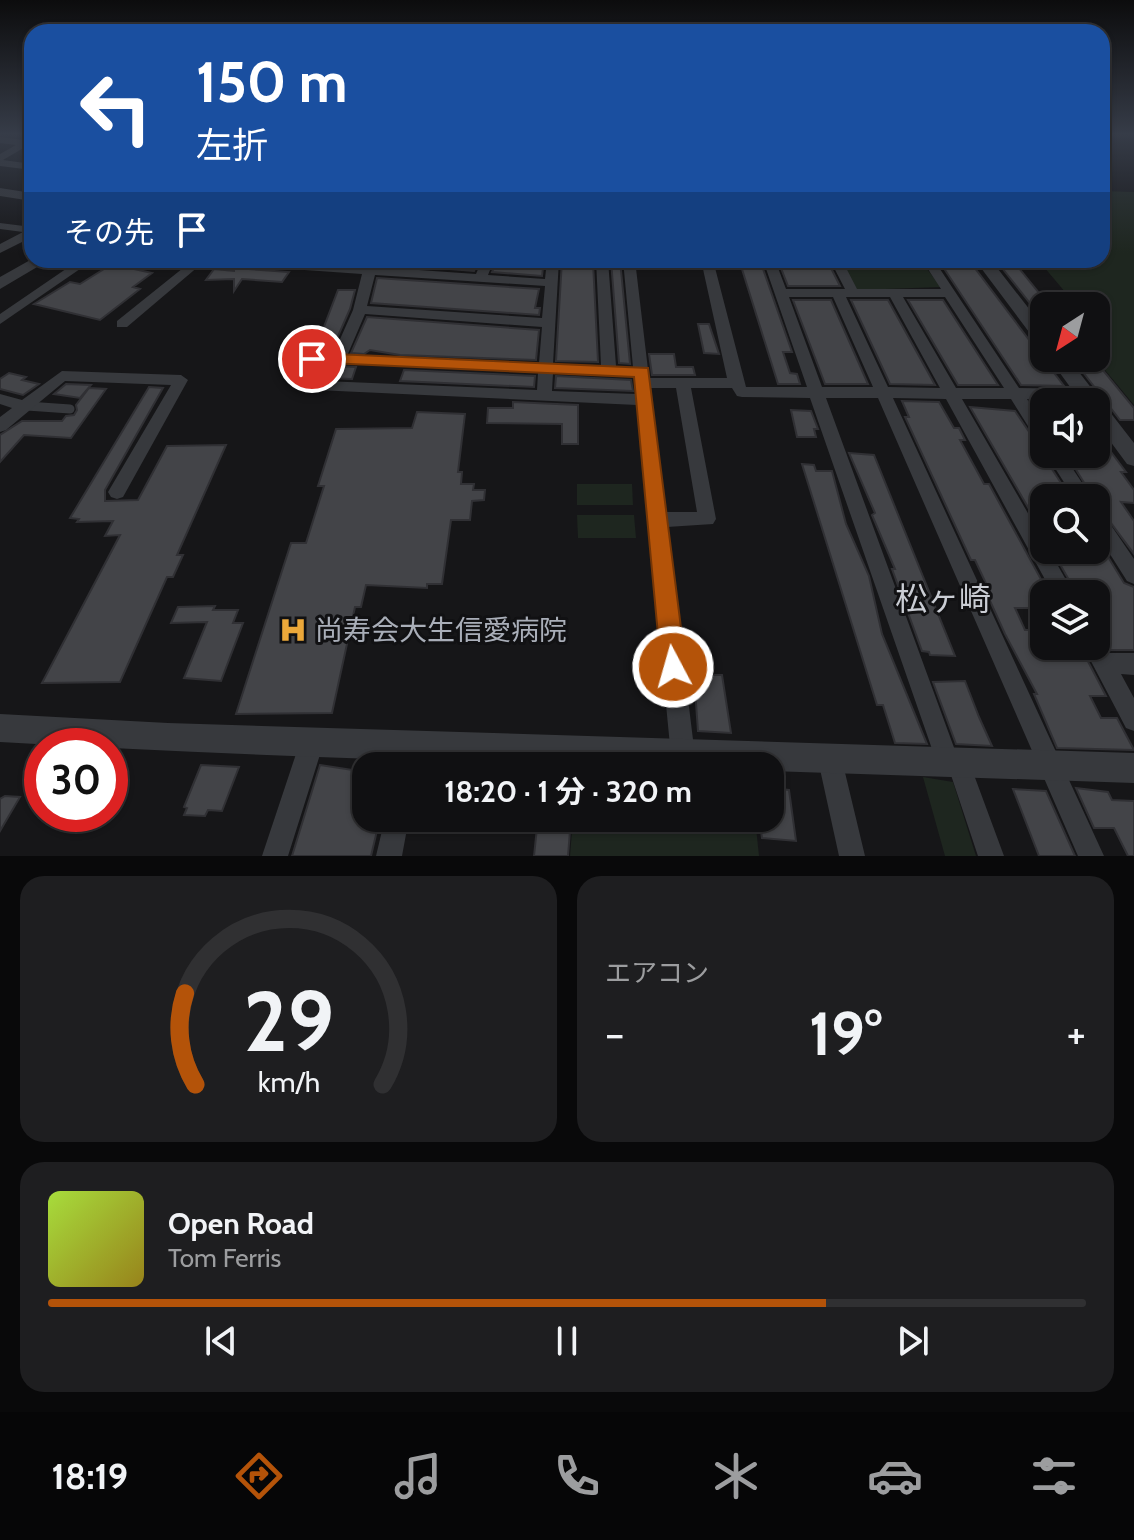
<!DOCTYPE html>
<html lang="ja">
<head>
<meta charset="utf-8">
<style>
	:root { --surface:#101012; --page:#1e1e20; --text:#f1f3f6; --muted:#9c9d9f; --line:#303032; --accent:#b45309 }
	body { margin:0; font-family:Cabin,"Noto Sans JP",sans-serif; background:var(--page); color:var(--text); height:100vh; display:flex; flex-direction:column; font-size:30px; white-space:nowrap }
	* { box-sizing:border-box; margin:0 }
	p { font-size:26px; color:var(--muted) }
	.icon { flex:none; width:44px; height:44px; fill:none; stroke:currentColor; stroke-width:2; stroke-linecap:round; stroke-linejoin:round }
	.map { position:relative; height:856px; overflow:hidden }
	.sheet { display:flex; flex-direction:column; gap:20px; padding:20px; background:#09090a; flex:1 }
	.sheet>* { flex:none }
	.hud { position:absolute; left:24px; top:24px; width:1086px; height:244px; border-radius:24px; box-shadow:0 2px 6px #0004,0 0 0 2px var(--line); background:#1a4fa0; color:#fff; overflow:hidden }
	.needle { width:52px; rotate:216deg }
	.buttons { position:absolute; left:1030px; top:292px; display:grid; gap:16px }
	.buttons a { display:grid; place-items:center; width:80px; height:80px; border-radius:16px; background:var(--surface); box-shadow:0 2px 6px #0004,0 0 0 2px var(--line); font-size:40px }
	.speed { position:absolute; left:24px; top:728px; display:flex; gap:16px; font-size:40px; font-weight:700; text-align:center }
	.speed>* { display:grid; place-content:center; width:104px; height:104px; border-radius:50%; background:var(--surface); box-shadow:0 2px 6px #0004,0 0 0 2px var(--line); line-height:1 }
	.speed .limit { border:12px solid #d22; background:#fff; color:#111 }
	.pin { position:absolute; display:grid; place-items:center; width:68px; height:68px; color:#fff; margin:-34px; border:4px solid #fff; border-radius:50%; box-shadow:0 2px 8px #0007 }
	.me { position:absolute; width:88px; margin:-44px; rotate:354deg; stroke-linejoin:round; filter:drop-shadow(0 0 6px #0008) }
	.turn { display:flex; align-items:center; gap:28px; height:168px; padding:0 40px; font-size:36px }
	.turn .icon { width:104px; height:104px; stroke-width:2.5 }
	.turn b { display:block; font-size:56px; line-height:68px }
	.then { display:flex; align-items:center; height:76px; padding:0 40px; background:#0003; gap:16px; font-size:30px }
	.big { font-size:60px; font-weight:700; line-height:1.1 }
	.sheet .tile { flex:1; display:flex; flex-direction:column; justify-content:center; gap:12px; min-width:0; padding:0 28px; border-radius:24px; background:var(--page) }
	.sheet .dial { align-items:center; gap:0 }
	.dial svg { height:208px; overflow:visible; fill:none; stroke:var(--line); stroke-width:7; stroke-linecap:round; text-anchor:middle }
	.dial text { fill:var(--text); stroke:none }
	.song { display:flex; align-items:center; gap:24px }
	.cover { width:96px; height:96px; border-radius:12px; background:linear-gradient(135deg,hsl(80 70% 55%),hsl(50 70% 35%)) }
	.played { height:8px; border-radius:4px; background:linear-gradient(90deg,var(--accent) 75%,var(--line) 75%) }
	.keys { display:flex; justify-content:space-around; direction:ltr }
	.heat { display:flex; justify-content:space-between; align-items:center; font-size:44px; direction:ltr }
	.sheet .tiles { flex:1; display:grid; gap:20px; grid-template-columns:1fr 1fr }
	.tile:last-child { grid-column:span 2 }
	.trip { position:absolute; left:352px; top:752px; width:432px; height:80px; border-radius:24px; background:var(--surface); box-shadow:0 2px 6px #0004,0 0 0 2px var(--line); font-weight:700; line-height:80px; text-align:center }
	.tab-bar { display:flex; height:128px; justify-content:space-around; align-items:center; background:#060607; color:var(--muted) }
	.tab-bar .icon { width:56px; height:56px }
	.tab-bar .active { color:var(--accent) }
	.tab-bar b { font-size:36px; color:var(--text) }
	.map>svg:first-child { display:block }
	.green { fill:#1e261f }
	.building { fill:#434448; stroke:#303034; stroke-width:2 }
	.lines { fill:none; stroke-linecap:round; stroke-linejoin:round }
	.service { stroke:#37393d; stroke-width:9 }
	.minor { fill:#37393d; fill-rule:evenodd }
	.tertiary { fill:#37393d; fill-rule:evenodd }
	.route { fill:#b45309; stroke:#753606; stroke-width:2 }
	.labels { text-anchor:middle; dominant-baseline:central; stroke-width:6; stroke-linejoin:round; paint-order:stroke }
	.near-poi-label { font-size:28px; fill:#a9aeb8; stroke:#111113; text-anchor:start }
	.near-neighbourhood-label { font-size:32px; fill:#cacdd4; stroke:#111113 }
</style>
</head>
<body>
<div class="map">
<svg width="1134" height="856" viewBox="0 0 1134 856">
	<rect width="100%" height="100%" fill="#161618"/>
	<path class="green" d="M1102,191L1134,192V405L1095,358L1096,306H1077L1038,260H1102Z
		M843,260H920L941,287L858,290L853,288L841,262Z
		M577,484H632L633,505H577Z
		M577,515H634L636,538H578Z
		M923,777L953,782L976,856H945Z
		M573,818H755L759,856H570Z"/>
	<path class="building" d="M386,260L450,262L479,260L474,271L383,264Z
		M497,260H544L542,276L492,272Z
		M562,260L593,262L598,362L556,361Z
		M611,260H620L630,364L619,363Z
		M1014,262L1044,299V321L998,263Z
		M779,263L829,264L840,286H788Z
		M112,264L152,273L133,287L140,289L100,320L34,304L70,282L80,284Z
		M941,264L974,267L1064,386L1021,385Z
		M741,266H762L792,352H783L790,373L797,374L800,384H778Z
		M234,268L289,272L282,282L242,279L234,291V279L206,280L214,269L234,271Z
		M377,278L539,289L535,308H540L539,315L371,303Z
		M338,290H355L350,309L331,352L314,353Z
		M793,300H831L868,384H825Z
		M851,300H888L935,385L890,384Z
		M908,300H943L998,385H958Z
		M367,317L539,330L536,360L400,355L370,350L364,354L351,353Z
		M698,324H709L719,354L704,353Z
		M649,354H674L676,367H693L695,375H652Z
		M1072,358H1093L1134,408V420H1120Z
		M311,365L356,367L352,379L305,377Z
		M404,370L535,376L534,387L400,381Z
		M9,373L26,377L22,380L39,384L23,395L0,389V379Z
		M556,376L631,380L633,391L555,388Z
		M66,384L91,385L80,398L54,394Z
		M149,387L163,388L105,490V501L138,500L167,446L226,445L177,555H183L173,577H167L120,682L42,683L120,535L105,536L113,521L77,522L79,519L70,518Z
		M89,388L106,389L71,438L24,435L0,462V435L22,421H62L66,416L74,415L77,410L76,405Z
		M902,401L939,402L954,428H959L965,440H960L984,484H989L1049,594H1044V608H1015L1025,630H1044V646H1080L1106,696H1090L1101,718H1117L1134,750L1057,748L1034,694H1037L1005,634L986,592H990L975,560H971L905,417H909Z
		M513,402L578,405V444H562V424L487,423L488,408H513Z
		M970,407L1015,411L1038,445H1032L1045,466H1050L1070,497L1044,498V535Z
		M791,410L811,411L818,429H814L816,437H797Z
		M417,412L465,414L458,472H462L461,484H474L473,490H485L484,500L472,501L470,520H451L442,584H427V588L366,585L361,607H355L332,713L236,714L291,543H306L324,486H318L336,429L412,428Z
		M1096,432L1126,472H1121L1134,490V503L1121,502L1134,521V554L1099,507L1067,455L1096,454Z
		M849,453L874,455L955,656L930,655L929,652L922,651L892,569H895L872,515L875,513Z
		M802,464L814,465L816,471H832L846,524L869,576L882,634L927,744L895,743L883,705H877Z
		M1084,550L1105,552L1124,583L1134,587V650H1110L1103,638L1096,634V594H1077L1053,552Z
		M215,606L213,610H238L233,623H243L221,681L184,678L207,622L171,623L178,607Z
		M694,675H722L731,733L698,731Z
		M965,681L979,717L992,746L956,744L933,682Z
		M201,765L239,767L222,811L208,810L205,816L184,815L187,808L184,807Z
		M320,765L366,772V818H380L371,856H292Z
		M770,788L789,790L796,841L762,838L759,818H770Z
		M1076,788L1108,792L1112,800L1134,801V856H1128L1114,828H1094Z
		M1013,789L1046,791L1075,856H1039Z
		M5,796L20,797L0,831V799Z
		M538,818H571L568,856H534Z"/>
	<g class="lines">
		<path class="service" d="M27,406L70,409"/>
		<path class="minor" d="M32,136V143L3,160L32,164V170L0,166V154L16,145L0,143V137L24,140Z
			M0,223L32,227V237L0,253V244L23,232L0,229Z
			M79,260H93L0,324V314Z
			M193,260H206L127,327H117V321Z
			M212,260H271L364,266L367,260H374L377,263L376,267L476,274L482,260H494L488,275L545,279L547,260H559L553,364L601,365L596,260H608L616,366L633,367L623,260H635L649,378H727L701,260H713L746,387H807L763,260H775L786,289H845L830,260H842L857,289H941L922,260H934L1019,388L1085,389L1093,394L1085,399H1027L1044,425V444L1038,442L1011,399H962L1044,541V550H1049L1074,594H1053L946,399L893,398L1104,856H1078L878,398H826L956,753L967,756L1004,856H978L951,775L940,772L810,398L742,397L737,396L732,388H691L716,519L713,524L667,527L695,756L691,764H675L671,756L637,405L295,389L292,385L300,380L537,390L538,373L307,362L305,359L307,356L333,355L353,310L362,274L218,264ZM375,275L545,286L542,318L367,306ZM789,297H833L873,387H822ZM846,297H890L940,388L888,387ZM903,297H945L1004,388H956ZM365,314L542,327L539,363L347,356ZM553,373L634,377L636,394L552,391ZM651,388H676L697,512H665Z
			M62,371L181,375L188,380L123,497L117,499L111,497L108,492L171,385L65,381L6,430L0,432V417L12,408L0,404V394L22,400Z
			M1046,454H1063L1092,498H1074Z
			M1096,509L1102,512L1134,559V584L1127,581L1096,532Z
			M1096,637L1100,639L1108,653H1134V675L1121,674L1134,698V731L1126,728L1083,646H1096Z
			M312,730L320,734L324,742L288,856H262L300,742L304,734Z
			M412,733L420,737L424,745L419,766H395L404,737Z
			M830,748L838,752L842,760L865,856H839L818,760L822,752Z
			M385,818H409L402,856H376Z"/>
		<path class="tertiary" d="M0,188L32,193V201L0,196Z
			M32,259L49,260L0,289V277Z
			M975,260H991L1044,328V346L1038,344Z
			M1049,358H1068L1134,443V466L1127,464L1096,422V402H1081Z
			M0,714L168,723L1134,753V783L770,771V766C513,766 253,756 0,742Z"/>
	</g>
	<linearGradient id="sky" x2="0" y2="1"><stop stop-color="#0c0c0d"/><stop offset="0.53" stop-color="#363c48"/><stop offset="1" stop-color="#363c48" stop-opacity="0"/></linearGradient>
	<rect width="1134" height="253" fill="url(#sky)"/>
	<path class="route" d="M312,353L648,368L686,667L682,676L673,679L665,676L661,667L634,377L306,362L304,359L306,355Z"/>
	<defs>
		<g id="hospital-bare" transform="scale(2.16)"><path d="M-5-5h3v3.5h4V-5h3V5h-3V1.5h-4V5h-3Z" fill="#eca83a" stroke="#111113" stroke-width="2.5" paint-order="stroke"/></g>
	</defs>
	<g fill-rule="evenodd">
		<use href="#hospital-bare" x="293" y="630"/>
	</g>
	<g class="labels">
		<g class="near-poi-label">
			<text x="315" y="630">尚寿会大生信愛病院</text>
		</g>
		<g class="near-neighbourhood-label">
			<text x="943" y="598">松ヶ崎</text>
		</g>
	</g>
</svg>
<div class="buttons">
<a><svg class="needle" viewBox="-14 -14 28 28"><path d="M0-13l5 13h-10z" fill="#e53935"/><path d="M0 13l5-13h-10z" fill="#9c9d9f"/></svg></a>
<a><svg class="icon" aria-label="sound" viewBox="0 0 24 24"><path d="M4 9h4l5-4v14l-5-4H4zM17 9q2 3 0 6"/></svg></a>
<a><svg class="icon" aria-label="search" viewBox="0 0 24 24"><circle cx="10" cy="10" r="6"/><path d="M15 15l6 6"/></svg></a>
<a><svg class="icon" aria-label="layers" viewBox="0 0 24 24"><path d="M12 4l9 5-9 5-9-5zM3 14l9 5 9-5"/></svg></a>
</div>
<div class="speed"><div class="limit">30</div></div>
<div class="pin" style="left:312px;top:359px;background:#d93025"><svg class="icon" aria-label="arrive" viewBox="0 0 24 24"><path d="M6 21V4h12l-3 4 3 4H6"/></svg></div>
<svg class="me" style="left:673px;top:667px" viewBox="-20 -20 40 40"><circle r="17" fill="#b45309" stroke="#fff" stroke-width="3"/><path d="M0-11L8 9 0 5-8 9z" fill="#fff"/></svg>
<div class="trip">18:20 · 1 分 · 320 m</div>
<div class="hud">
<div class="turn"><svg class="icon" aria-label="left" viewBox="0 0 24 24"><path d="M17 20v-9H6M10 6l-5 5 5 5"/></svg><div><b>150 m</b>左折</div></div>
<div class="then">その先<svg class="icon" aria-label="arrive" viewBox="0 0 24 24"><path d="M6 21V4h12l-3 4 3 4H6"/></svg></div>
</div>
</div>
<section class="sheet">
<div class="tiles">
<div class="tile dial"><svg viewBox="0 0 100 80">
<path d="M14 69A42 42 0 1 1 86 69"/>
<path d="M14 69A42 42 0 0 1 10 34" stroke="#b45309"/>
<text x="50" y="56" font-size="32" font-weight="700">29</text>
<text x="50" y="72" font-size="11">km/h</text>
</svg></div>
<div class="tile"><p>エアコン</p>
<div class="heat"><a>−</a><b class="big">19°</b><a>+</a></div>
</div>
<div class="tile">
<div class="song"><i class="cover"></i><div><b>Open Road</b><p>Tom Ferris</p></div></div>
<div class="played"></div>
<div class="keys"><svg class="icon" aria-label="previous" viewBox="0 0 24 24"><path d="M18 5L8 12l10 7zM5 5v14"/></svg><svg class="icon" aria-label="pause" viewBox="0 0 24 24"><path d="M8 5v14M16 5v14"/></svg><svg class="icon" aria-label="next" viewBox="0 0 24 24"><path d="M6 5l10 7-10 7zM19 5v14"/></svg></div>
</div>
</div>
</section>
<nav class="tab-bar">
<b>18:19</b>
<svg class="icon active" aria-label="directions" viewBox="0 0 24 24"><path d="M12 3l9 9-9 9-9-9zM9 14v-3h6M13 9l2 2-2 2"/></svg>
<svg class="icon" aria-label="music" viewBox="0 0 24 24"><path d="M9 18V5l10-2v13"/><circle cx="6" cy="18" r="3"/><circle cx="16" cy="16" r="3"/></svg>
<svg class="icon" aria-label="phone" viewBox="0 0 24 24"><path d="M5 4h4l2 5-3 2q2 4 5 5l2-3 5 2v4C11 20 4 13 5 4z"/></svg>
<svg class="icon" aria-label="climate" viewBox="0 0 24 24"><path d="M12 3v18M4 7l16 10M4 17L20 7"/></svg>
<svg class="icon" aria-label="car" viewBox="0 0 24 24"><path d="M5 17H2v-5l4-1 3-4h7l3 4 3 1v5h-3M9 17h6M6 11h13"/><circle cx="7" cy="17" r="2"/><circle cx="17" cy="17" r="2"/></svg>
<svg class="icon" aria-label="filters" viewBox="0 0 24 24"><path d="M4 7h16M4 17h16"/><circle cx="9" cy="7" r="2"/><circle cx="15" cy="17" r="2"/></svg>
</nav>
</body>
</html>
